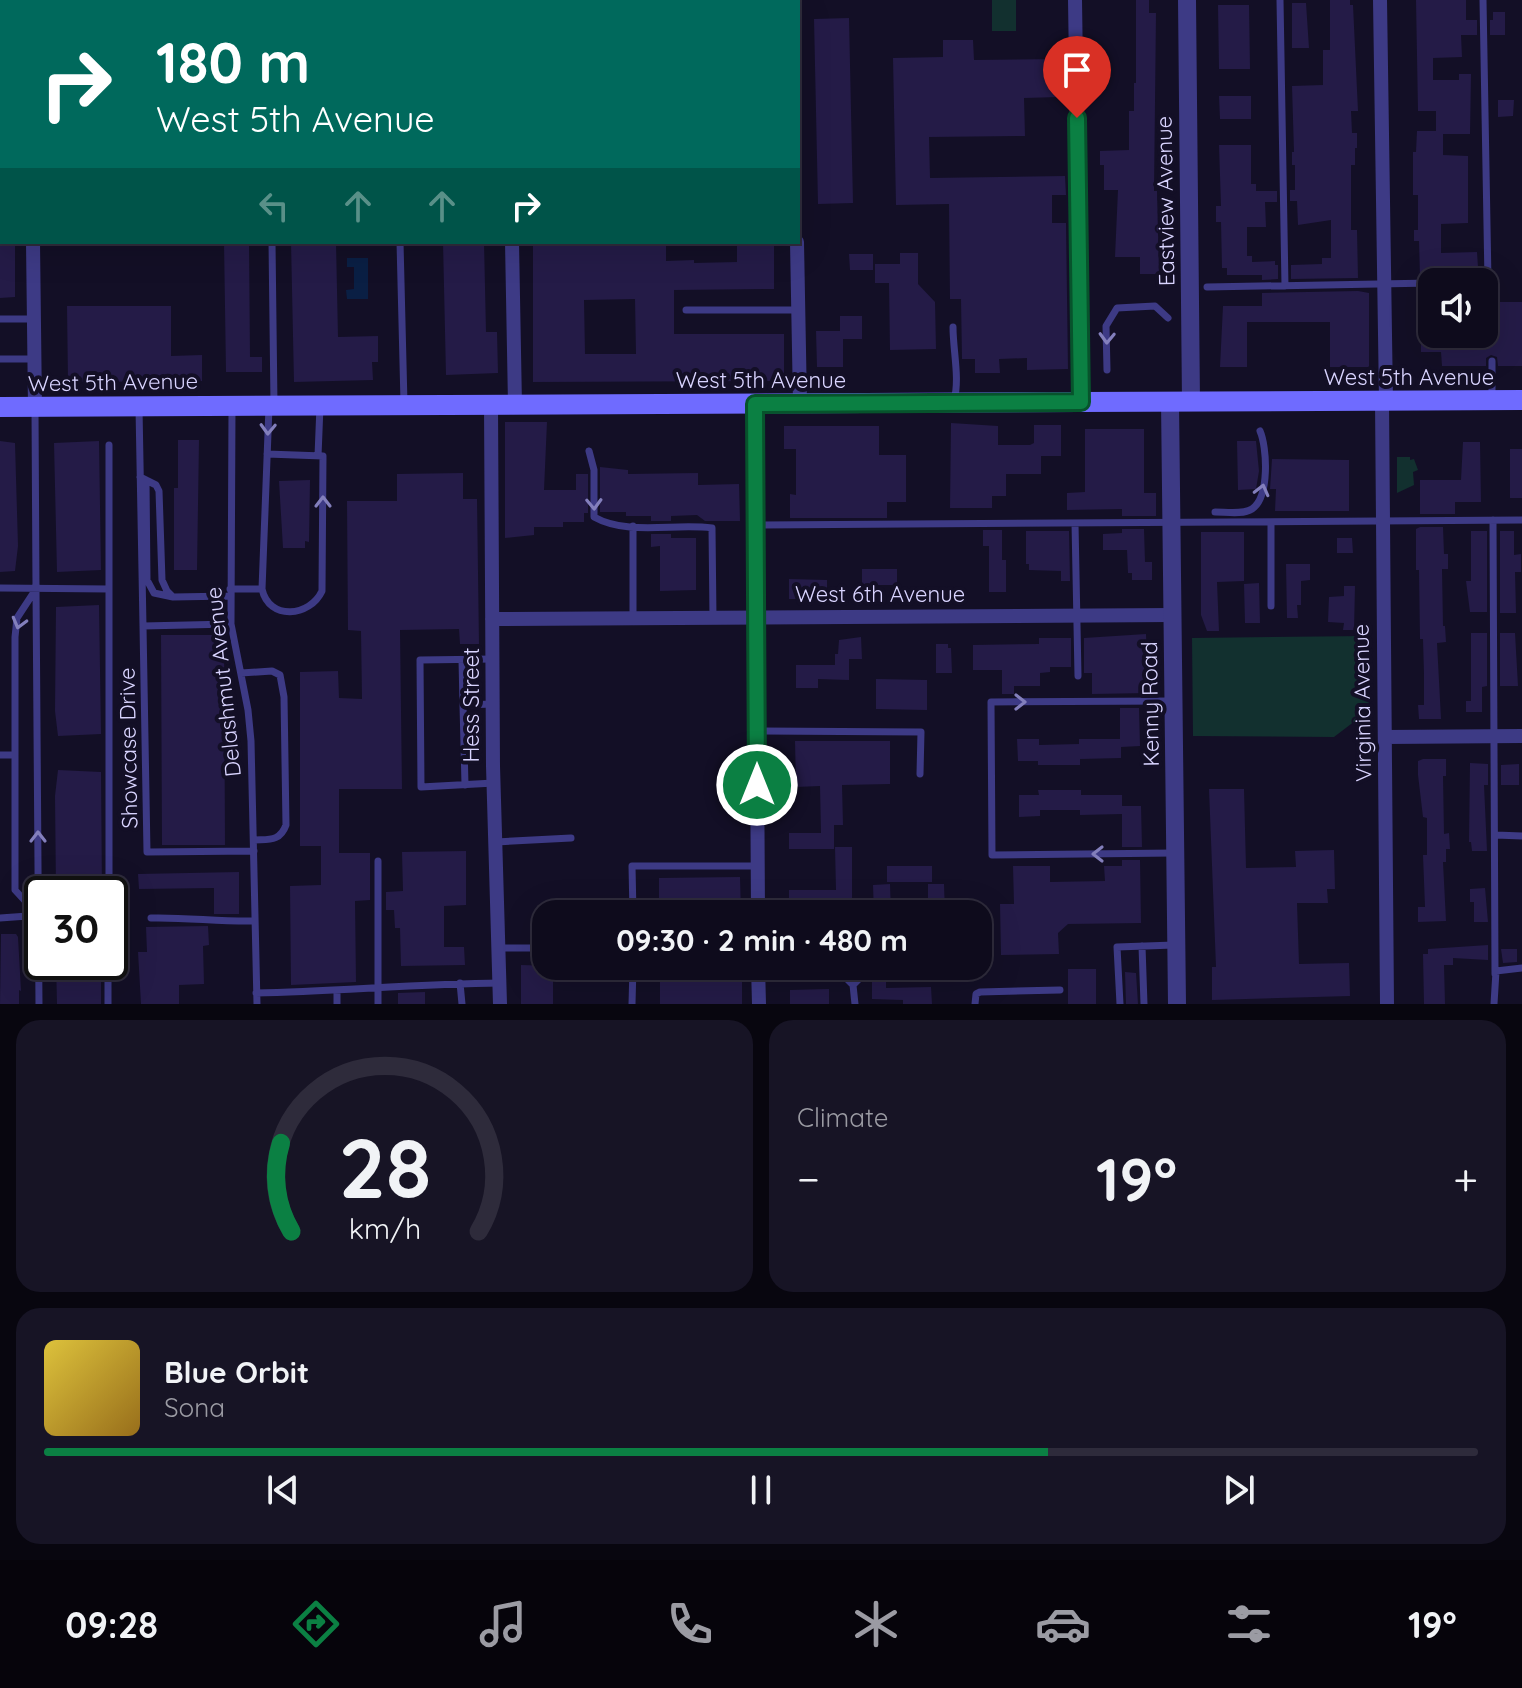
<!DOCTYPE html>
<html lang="en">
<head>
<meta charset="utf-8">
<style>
	:root { --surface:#0e0b1c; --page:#171425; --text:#f1f3f6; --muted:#9b9ba3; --line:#2e2b3b; --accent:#0b8043 }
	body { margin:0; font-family:Quicksand,sans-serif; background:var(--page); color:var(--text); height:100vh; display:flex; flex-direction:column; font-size:30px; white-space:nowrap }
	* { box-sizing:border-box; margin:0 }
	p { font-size:26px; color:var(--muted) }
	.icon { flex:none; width:44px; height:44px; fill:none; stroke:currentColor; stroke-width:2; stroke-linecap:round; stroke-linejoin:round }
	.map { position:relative; height:1004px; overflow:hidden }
	.panel { display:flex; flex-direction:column; gap:16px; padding:16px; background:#08060f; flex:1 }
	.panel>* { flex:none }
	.hud { position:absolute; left:0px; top:0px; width:800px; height:244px; box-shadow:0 8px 32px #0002,0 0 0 2px var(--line); background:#00695c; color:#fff; overflow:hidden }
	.controls { position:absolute; left:1418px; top:268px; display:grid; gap:16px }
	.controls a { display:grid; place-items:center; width:80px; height:80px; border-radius:16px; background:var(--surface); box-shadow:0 8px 32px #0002,0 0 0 2px var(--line); font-size:40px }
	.speed { position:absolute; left:24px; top:876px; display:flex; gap:16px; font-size:40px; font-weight:700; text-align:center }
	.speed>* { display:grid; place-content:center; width:104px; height:104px; border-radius:50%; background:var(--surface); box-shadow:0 8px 32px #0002,0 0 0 2px var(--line); line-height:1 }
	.speed .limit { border:4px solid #111; border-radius:12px; background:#fff; color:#111 }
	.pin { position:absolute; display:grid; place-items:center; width:68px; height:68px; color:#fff; margin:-82px -34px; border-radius:50% 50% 50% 0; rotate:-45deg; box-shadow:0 0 8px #0007 }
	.pin .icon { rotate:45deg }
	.me { position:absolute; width:88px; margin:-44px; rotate:0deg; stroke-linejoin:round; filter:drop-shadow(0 0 6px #0008) }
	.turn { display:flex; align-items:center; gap:28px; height:168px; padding:0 24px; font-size:36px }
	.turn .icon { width:104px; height:104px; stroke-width:2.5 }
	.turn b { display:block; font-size:56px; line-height:68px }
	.lanes { display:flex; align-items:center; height:76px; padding:0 24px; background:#0003; justify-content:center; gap:40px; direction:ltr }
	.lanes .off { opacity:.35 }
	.big { font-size:60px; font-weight:700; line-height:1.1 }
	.panel .card { flex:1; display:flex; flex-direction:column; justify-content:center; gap:12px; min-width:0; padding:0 28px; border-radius:24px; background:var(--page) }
	.panel .dial { align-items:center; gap:0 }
	.dial svg { height:208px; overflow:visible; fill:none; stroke:var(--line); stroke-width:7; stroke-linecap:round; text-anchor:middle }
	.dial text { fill:var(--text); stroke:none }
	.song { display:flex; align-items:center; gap:24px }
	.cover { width:96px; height:96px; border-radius:12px; background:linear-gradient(135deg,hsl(50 70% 55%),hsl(40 70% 35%)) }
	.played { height:8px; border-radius:4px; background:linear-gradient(90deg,var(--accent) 70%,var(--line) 70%) }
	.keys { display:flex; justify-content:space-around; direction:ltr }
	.heat { display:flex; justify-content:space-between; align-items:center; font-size:44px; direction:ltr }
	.panel .tiles { flex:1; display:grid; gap:16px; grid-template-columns:1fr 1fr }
	.card:last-child { grid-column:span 2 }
	.trip { position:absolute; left:532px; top:900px; width:460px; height:80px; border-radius:24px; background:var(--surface); box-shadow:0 8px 32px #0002,0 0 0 2px var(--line); font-weight:700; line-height:80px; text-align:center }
	.tab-bar { display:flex; height:128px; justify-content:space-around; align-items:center; background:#06040b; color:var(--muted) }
	.tab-bar .icon { width:56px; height:56px }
	.tab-bar .selected { color:var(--accent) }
	.tab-bar b { font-size:36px; color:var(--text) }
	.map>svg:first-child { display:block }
	.green { fill:#12302f }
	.water { fill:#0a1f44 }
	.building { fill:#241b47; fill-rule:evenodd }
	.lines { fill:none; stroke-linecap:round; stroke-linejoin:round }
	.service { stroke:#3d3a85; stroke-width:7 }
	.minor { stroke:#3d3a85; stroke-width:14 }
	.tertiary { stroke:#3d3a85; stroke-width:18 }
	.secondary { stroke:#6f6bff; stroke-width:20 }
	.oneway { stroke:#837fbc }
	.route-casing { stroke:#07532c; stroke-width:20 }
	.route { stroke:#0b8043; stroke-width:14 }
	.labels { text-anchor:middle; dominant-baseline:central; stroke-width:8; stroke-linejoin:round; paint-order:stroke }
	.street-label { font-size:22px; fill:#d9d4ff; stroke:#130f26 }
</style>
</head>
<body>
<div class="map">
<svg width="1522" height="1004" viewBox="0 0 1522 1004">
	<rect width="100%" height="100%" fill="#130f26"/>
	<path class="green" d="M992,0H1016V31H992Z
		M1397,457H1410V460L1414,459L1418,470L1413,472L1414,485L1397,493Z
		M1368,636L1369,718L1355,721L1334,737L1193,736L1192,638Z"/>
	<path class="water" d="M347,258H368V299H347L346,290L354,289V267H347Z"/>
	<path class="building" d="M1136,0H1149V13H1156L1154,191H1157L1159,274H1140V257H1115L1118,190H1104V165H1100V151L1129,150V111H1134V83H1136Z
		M1330,0H1350V5H1353L1358,111H1351L1352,133H1357V148H1355V165H1351V230H1357L1358,278L1291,279V265L1322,264V258H1331V220L1298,225L1297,201H1290V190H1295V165H1292V152H1294L1292,86L1323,85V50H1330Z
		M1416,0H1466V20H1477V35H1461L1462,57L1433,58V80H1459V74H1471L1470,134H1443V155L1468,156V223L1441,224V253L1477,252L1478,267L1437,268V276L1420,277L1419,241H1414V230H1418V195H1413V152H1416L1417,131H1436V111H1418Z
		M1292,3H1306L1309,48H1292Z
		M1218,5H1249L1250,69H1219Z
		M1493,12H1505V35H1490V20H1493Z
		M849,18L853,203L818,204L814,19Z
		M943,40H973L974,60L1059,59V97L1024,98L1025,136L929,137L930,178L1065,176L1066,195H1052V223H1066L1068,369L1027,370V358L999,359L1000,373H975V359H962L961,299H950L949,204L896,205L893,58L943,57Z
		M1219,96H1251V119H1220Z
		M1498,100H1514L1513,116L1498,117Z
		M1219,145H1251V184H1256V191H1277V202H1265L1266,227H1247V256H1252V262L1275,261V265H1278V279L1262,280V275H1227V268H1222L1221,222H1216V206H1221Z
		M0,242H15V297L0,298Z
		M224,242H249L250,357H262V372H226Z
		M291,242H336L338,337L378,336V362H372L373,380L294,382Z
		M443,242H484L486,332H497L498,373L446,375Z
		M533,242H666V261L694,260V263L737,262V242H774V289L674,290V334H784V381L533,382ZM635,299L636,354H585L584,300Z
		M900,253H918V284L935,302L936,349L890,350L889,283H875V264H900Z
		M849,254H873V270H850Z
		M1421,290H1432V334H1484V302L1485,324L1492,327L1497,322L1498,302H1522V366H1498L1497,357L1491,355L1486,358V366H1442L1441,352H1421Z
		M1358,291L1369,293V367H1330V322H1247V367H1220L1223,306H1262V293Z
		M67,306H171V356L202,355V381L68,382Z
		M840,316H862V339H843V367H817L816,331H840Z
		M505,422H547L544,490H576V474H588V513H584V522H563V527H534V535L505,538Z
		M951,423L998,426V445H1030L1034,443V425H1061V456H1041V474H1006V496H992V508H950Z
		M784,426H879V455H906V502H887V518H790V494L796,495V449H784Z
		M1085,429H1144V493H1156V516H1122V509L1067,510V493L1085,492Z
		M178,440H199L197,570H174V488H178Z
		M0,441L15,443L18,546L15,571L0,572Z
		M99,441L101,570L57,572L54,443Z
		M1237,441H1256L1259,471L1256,489L1238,490Z
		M1463,442H1480L1481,502H1455V514H1420V480H1461Z
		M1510,449H1522V498H1510Z
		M1272,459L1349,460V511H1275L1276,489H1270Z
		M600,467L628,470V474L698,473V485L739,484L740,521H705L697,515L671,516V521H651V516H626V512H600Z
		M463,473V499H477L479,644H460L459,629L400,630L402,789H339V853H370V900L355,901L356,982L291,985L290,886L321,885V846H300V672L338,671L339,698L362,699L361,631L348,630L347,501H397V474Z
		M310,480L309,542L305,541V548H283L279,481Z
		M1420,527H1443L1444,554H1448V569H1442L1443,626H1445L1446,642L1437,643L1441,719H1419L1418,705H1424V674L1423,639H1420L1419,570H1416V529Z
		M1122,529H1144L1145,562H1152V580H1132V573H1128L1127,550H1103V534L1122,533Z
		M983,530H1002V560H1006V592H989V546H983Z
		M1026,531H1069L1070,581H1061V571L1029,570V564H1026Z
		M1471,531H1487V612H1470L1466,581H1471Z
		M1500,531H1514V555L1521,554V572H1515L1516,613H1500Z
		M1201,532H1244V581L1217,582L1219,631H1207L1201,615Z
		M651,534H671V538H696V590L660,591V546L651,547Z
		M1337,538H1352L1353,553H1337Z
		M1286,564H1310V580L1301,581V605H1297L1298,618H1287Z
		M862,569H897V585H862Z
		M789,579L827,580V599H789Z
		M1259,583L1260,623H1245L1244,584Z
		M1344,586H1355L1354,630H1343L1344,623L1328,622L1329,597L1344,596Z
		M99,605L101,734L58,736L55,711L56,607Z
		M1471,633H1487V686L1482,687V712H1466V701H1471Z
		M1500,633H1515L1518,686H1500Z
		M1146,634L1148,693L1092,694V673H1084V638Z
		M161,635H224L225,845H162Z
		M861,637L862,659H849V680L818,679V688H796V665H835V654H838L839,640Z
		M1039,638H1071V667H1050V672L1040,673V686H1014V694H1002V670H973V645L1039,644Z
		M936,644H948V648H951L952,673H936Z
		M876,679L927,680V710L876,709Z
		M1120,708H1139L1140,746L1121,747V758L1080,759V765H1038V761H1018L1017,739H1039V745L1079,744V739H1120Z
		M795,741H890V784L842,785L843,825H834V849H789V833H821L820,786L796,787Z
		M1423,759H1446V776H1443L1444,834L1449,833L1450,849H1446V862H1443L1446,921L1418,922V907H1425L1423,855H1427V818L1423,817L1418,775V761Z
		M1470,763L1488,764V785H1484L1487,851H1472L1471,842H1469Z
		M1519,764V785H1501V765Z
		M58,770L101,772L102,894H58L56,891L55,796Z
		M1209,789H1244L1246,868L1296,867L1295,851L1334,850L1335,889H1327L1328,903H1297L1299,964L1349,963L1350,996L1212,1000V967H1216Z
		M1038,790H1081V795H1122V806H1141L1142,847H1122V814L1080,815V810H1040V816L1019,817V795H1039Z
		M835,847H852V914H789V890H836Z
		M466,851V905L444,906V947H464L465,965L401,966L400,928H395L394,910H386V892L403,891L402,852Z
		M1122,860H1140L1141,923L1068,924L1058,933L1059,954L1001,955L1000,904H1014L1013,866H1050V882L1105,881L1104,866H1122Z
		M887,866H932V882H887Z
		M239,872V914H214V888L139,889L138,874Z
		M740,877L741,914H659V878Z
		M890,884L891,914H874L873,885Z
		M928,884H944L945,914H928Z
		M1485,888L1488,922H1474V902H1470V889Z
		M208,926L209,945L203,946L204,984L179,985V1004H141L138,952H147L146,927Z
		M1,934H16L18,937L21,991L19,990V1004H0Z
		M1488,945V960L1453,958V965H1444L1445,1004H1424L1423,954H1428V949Z
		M1501,949H1517V962L1503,963Z
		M56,962H101V1004H57Z
		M521,965L553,966V1004H521Z
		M660,966H742V1004H660Z
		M1068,969H1096V1004H1068Z
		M1125,972L1136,973L1138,1004H1126Z
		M872,980H886V988L931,987L932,1004H903V1000L872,999Z
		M829,989V1004H790V990Z
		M425,992V1004H398V993Z"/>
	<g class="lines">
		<path class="service" d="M285,0V2
			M1280,0L1285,286
			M0,154H2
			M0,214H2
			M272,242L274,404
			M400,242L404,403
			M1491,281V321
			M1466,282L1488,281L1483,0
			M1207,287L1432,283
			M686,310H798
			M0,319H34
			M953,327C953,351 960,378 954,401
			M0,359H34
			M1492,361V399
			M1107,370L1106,326L1117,308L1155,306L1168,318
			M139,408L143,626
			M232,408L231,624L248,710L251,741L257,1004
			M35,409L36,589
			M589,451L594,470V517C628,536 674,523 712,528L713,618
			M267,454L323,456L322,591C310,617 269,621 262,589L269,407
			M318,456L320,406
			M140,477L156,485L159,491L162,580L167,591L173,597L231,596
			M146,480L147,580L154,593L173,597
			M1215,512C1226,512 1243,515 1252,509C1270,497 1267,447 1260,431
			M1493,520L1495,974
			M1075,523L1078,676
			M757,525L1522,520
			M633,526V618
			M0,588L109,589
			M230,589H262
			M1271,606V522
			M231,624L143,626L147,852L254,851
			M493,659L420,660L421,787L494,783
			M462,660L463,705
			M241,673L272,671L280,675L284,697L286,825C280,842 268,839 254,840
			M1172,701L991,702L992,855L1174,853
			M757,731L921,732L920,774
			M0,755H15
			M465,785L463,705L493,704
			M1496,835L1522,836
			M496,842L571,838
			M378,861V1004
			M109,894V445
			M633,914L632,866H757
			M38,915L15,890V637L17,618L36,589L39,1004
			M0,918L42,915
			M151,918C186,917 220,922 255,921
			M1142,946L1144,1004
			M499,948H546
			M844,966V976L853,985
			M460,983L462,1004
			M337,990V1004
			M256,993C338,991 419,984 500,983
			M108,1004V962
			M632,1004L633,966
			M855,1004L853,985L859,979L862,966
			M975,1004L976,994L980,992L1060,990
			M1120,1004L1117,947L1174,945
			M1494,1004L1496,971L1522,968"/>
		<path class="minor" d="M25,0V2
			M507,0V2
			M790,0L791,2
			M1075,0L1081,402
			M1380,0L1386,401
			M33,242L35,407
			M512,242L515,405
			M797,242L800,404
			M1382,401L1387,1004
			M755,404L758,914
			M491,405L493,766L500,1004
			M492,619L1172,615
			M1385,737L1522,736
			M758,966L759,1004"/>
		<path class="tertiary" d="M1187,0L1191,402
			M1170,402L1177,1004"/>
		<path class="secondary" d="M0,407L1522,400"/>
	</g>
	<defs><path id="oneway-chevron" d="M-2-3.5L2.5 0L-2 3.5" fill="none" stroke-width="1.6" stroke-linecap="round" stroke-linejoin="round" transform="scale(2)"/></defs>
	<g class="oneway">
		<use href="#oneway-chevron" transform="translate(1107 338) rotate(92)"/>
		<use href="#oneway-chevron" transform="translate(268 429) rotate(92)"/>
		<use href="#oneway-chevron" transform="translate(1262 490) rotate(-76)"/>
		<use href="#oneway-chevron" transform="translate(323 502) rotate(-90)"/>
		<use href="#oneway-chevron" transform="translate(594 504) rotate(88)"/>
		<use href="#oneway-chevron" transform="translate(19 623) rotate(105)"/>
		<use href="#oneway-chevron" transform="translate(1020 702)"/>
		<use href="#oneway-chevron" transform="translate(38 837) rotate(-90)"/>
		<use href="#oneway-chevron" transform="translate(1098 854) rotate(180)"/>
	</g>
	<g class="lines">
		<g class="route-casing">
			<path id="route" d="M757,785L755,404L1081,402L1077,118"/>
		</g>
		<use href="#route" class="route"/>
	</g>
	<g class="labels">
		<g class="street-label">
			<text transform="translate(1165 201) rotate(-91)">Eastview Avenue</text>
			<text x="1409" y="377">West 5th Avenue</text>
			<text x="761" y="380">West 5th Avenue</text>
			<text transform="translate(113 382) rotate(-1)">West 5th Avenue</text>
			<text x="880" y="594">West 6th Avenue</text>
			<text transform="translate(223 682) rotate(-96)">Delashmut Avenue</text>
			<text transform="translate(1362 703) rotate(-91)">Virginia Avenue</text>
			<text transform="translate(1150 704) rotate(-91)">Kenny Road</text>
			<text transform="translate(471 705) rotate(-90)">Hess Street</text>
			<text transform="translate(128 748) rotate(-91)">Showcase Drive</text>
		</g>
	</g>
</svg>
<div class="controls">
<a><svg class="icon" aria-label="sound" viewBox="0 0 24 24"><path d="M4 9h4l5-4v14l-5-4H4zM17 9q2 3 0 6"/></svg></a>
</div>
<div class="speed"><div class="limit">30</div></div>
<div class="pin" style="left:1077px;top:118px;background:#d93025"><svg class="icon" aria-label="arrive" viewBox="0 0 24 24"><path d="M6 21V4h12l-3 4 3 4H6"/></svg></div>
<svg class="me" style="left:757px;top:785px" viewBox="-20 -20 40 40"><circle r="17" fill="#0b8043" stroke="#fff" stroke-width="3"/><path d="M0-11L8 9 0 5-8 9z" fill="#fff"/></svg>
<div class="trip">09:30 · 2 min · 480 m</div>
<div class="hud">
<div class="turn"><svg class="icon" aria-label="right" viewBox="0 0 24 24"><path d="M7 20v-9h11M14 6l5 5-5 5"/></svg><div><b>180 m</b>West 5th Avenue</div></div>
<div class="lanes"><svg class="icon off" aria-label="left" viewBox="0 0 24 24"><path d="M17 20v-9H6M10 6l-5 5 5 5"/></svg><svg class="icon off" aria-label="ahead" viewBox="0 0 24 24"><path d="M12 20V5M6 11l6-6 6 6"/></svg><svg class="icon off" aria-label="ahead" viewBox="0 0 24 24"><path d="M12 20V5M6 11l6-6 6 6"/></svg><svg class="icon" aria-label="right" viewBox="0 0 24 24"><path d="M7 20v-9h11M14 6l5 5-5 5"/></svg></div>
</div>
</div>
<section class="panel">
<div class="tiles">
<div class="card dial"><svg viewBox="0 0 100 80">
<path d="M14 69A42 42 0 1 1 86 69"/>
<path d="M14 69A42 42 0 0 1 10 35" stroke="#0b8043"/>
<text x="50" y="56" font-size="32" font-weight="700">28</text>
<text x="50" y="72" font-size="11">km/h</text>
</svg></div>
<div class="card"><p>Climate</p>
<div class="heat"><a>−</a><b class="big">19°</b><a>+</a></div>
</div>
<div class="card">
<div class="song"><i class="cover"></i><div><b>Blue Orbit</b><p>Sona</p></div></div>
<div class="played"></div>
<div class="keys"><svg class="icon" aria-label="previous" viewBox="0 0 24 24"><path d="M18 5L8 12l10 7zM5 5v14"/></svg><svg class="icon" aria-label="pause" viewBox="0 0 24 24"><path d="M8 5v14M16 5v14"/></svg><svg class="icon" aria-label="next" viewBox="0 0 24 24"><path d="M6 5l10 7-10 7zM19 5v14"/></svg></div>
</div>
</div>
</section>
<nav class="tab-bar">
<b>09:28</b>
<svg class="icon selected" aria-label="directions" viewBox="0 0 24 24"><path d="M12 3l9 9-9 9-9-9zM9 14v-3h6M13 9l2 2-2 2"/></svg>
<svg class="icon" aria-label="music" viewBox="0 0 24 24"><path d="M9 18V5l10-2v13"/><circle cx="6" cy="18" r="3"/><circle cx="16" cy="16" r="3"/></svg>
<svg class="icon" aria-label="phone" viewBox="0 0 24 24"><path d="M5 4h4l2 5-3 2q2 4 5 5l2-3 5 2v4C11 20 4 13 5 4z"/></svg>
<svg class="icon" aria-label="climate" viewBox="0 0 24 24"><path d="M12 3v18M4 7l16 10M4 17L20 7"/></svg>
<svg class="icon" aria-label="car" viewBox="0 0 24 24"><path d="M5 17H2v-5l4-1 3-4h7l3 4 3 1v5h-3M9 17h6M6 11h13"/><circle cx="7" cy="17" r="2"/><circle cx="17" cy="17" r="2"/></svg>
<svg class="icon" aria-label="filters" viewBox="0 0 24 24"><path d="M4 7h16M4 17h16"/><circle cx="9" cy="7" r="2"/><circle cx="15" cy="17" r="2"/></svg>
<b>19°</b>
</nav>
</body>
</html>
